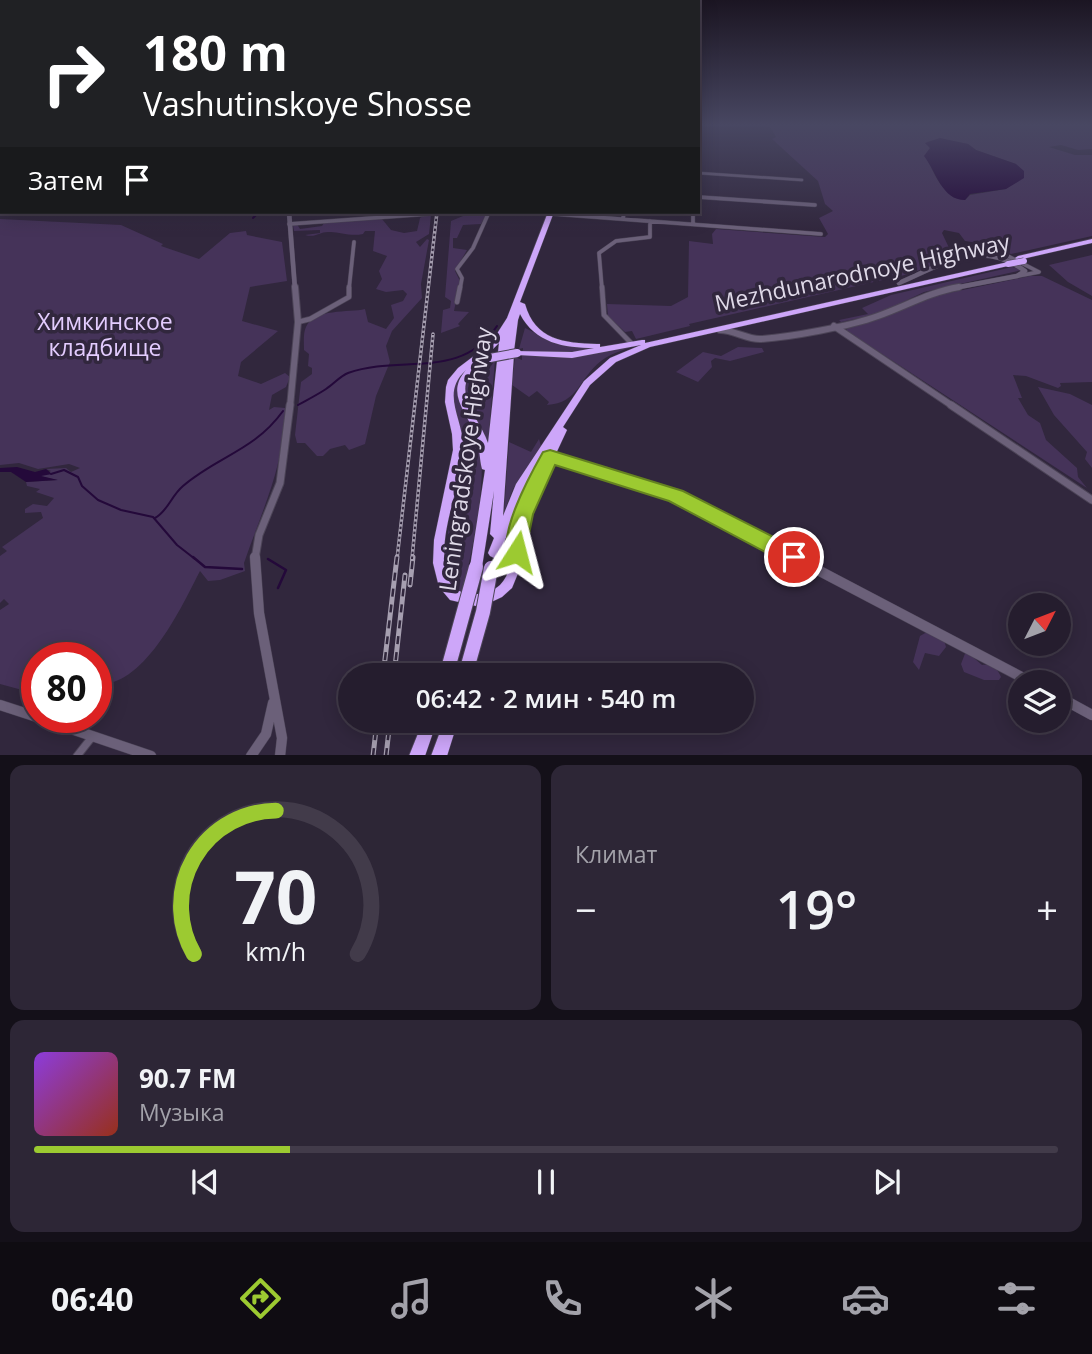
<!DOCTYPE html>
<html lang="ru">
<head>
<meta charset="utf-8">
<style>
	:root { --surface:#251d2e; --page:#2d2636; --text:#f1f3f6; --muted:#a3a2aa; --line:#423b4a; --accent:#9cca31 }
	body { margin:0; font-family:"Open Sans",sans-serif; background:var(--page); color:var(--text); height:100vh; display:flex; flex-direction:column; font-size:26px; white-space:nowrap }
	* { box-sizing:border-box; margin:0 }
	p { font-size:23px; color:var(--muted) }
	.icon { flex:none; width:38px; height:38px; fill:none; stroke:currentColor; stroke-width:2; stroke-linecap:round; stroke-linejoin:round }
	.map { position:relative; height:755px; overflow:hidden }
	.details { display:flex; flex-direction:column; gap:10px; padding:10px; background:#141019; flex:1 }
	.details>* { flex:none }
	.guide { position:absolute; left:0px; top:0px; width:700px; height:214px; box-shadow:0 4px 18px #0003,0 0 0 2px var(--line); background:#202124; color:#fff; overflow:hidden }
	.needle { width:46px; rotate:48deg }
	.fabs { position:absolute; left:1008px; top:593px; display:grid; gap:14px }
	.fabs a { display:grid; place-items:center; width:63px; height:63px; border-radius:50%; background:var(--surface); box-shadow:0 4px 18px #0003,0 0 0 2px var(--line); font-size:35px }
	.speed { position:absolute; left:21px; top:642px; display:flex; gap:14px; font-size:35px; font-weight:700; text-align:center }
	.speed>* { display:grid; place-content:center; width:91px; height:91px; border-radius:50%; background:var(--surface); box-shadow:0 4px 18px #0003,0 0 0 2px var(--line); line-height:1 }
	.speed .limit { border:10px solid #d22; background:#fff; color:#111 }
	.pin { position:absolute; display:grid; place-items:center; width:60px; height:60px; color:#fff; margin:-30px; border:4px solid #fff; border-radius:50%; box-shadow:0 2px 7px #0007 }
	.me { position:absolute; width:77px; margin:-38px; rotate:9deg; stroke-linejoin:round; filter:drop-shadow(0 0 5px #0008) }
	.turn { display:flex; align-items:center; gap:24px; height:147px; padding:0 28px; font-size:32px }
	.turn .icon { width:91px; height:91px; stroke-width:2.5 }
	.turn b { display:block; font-size:49px; line-height:60px }
	.then { display:flex; align-items:center; height:66px; padding:0 28px; background:#0003; gap:14px; font-size:26px }
	.big { font-size:52px; font-weight:600; line-height:1.1 }
	.details .card { flex:1; display:flex; flex-direction:column; justify-content:center; gap:10px; min-width:0; padding:0 24px; border-radius:14px; background:var(--page) }
	.details .dial { align-items:center; gap:0 }
	.dial svg { height:182px; overflow:visible; fill:none; stroke:var(--line); stroke-width:7; stroke-linecap:round; text-anchor:middle }
	.dial text { fill:var(--text); stroke:none }
	.song { display:flex; align-items:center; gap:21px }
	.cover { width:84px; height:84px; border-radius:10px; background:linear-gradient(135deg,hsl(270 70% 55%),hsl(10 70% 35%)) }
	.played { height:7px; border-radius:4px; background:linear-gradient(90deg,var(--accent) 25%,var(--line) 25%) }
	.keys { display:flex; justify-content:space-around; direction:ltr }
	.heat { display:flex; justify-content:space-between; align-items:center; font-size:38px; direction:ltr }
	.details .tiles { flex:1; display:grid; gap:10px; grid-template-columns:1fr 1fr }
	.card:last-child { grid-column:span 2 }
	.trip { position:absolute; left:338px; top:663px; width:416px; height:70px; border-radius:35px; background:var(--surface); box-shadow:0 4px 18px #0003,0 0 0 2px var(--line); font-weight:600; line-height:70px; text-align:center }
	.menu { display:flex; height:112px; justify-content:space-around; align-items:center; background:#0f0c12; color:var(--muted) }
	.menu .icon { width:49px; height:49px }
	.menu .current { color:var(--accent) }
	.menu b { font-size:32px; color:var(--text) }
	.map>svg:first-child { display:block }
	.green { fill:#453359; fill-rule:evenodd }
	.water { fill:#24093a }
	.lines { fill:none; stroke-linecap:round; stroke-linejoin:round }
	.stream-far1 { stroke:#24093a; stroke-width:2 }
	.stream { stroke:#24093a; stroke-width:2.5 }
	.street-far3-casing { stroke:#4c4457; stroke-width:3.5 }
	.street-far2-casing { stroke:#4c4457; stroke-width:4.5 }
	.street-far1-casing { stroke:#4c4457; stroke-width:6 }
	.street-casing { stroke:#4c4457; stroke-width:9 }
	.secondary-far3-casing { stroke:#4c4457; stroke-width:5 }
	.secondary-far2-casing { stroke:#4c4457; stroke-width:8 }
	.secondary-far1-casing { stroke:#4c4457; stroke-width:9 }
	.secondary-casing { stroke:#4c4457; stroke-width:11 }
	.highway-casing { stroke:#4c4457; stroke-width:1 }
	.street-far3 { stroke:#6b6079; stroke-width:2.5 }
	.street-far2 { stroke:#6b6079; stroke-width:3.5 }
	.street-far1 { stroke:#6b6079; stroke-width:4.5 }
	.street { stroke:#6b6079; stroke-width:7 }
	.secondary-far3 { stroke:#6b6079; stroke-width:4.5 }
	.secondary-far2 { stroke:#6b6079; stroke-width:6 }
	.secondary-far1 { stroke:#6b6079; stroke-width:7 }
	.secondary { stroke:#6b6079; stroke-width:10 }
	.highway { fill:#cda6f9; fill-rule:evenodd }
	.rail-far1-casing { stroke:#a69fb0; stroke-width:3.5 }
	.rail-casing { stroke:#a69fb0; stroke-width:5 }
	.rail-far1 { stroke:#31273d; stroke-width:2; stroke-dasharray:2.5; stroke-linecap:butt }
	.rail { stroke:#31273d; stroke-width:2.5; stroke-dasharray:8; stroke-linecap:butt }
	.highway-bridge-far2-casing { stroke:#4c4457; stroke-width:7; stroke-linecap:butt }
	.highway-bridge-far1-casing { stroke:#4c4457; stroke-width:10; stroke-linecap:butt }
	.highway-bridge-casing { stroke:#4c4457; stroke-width:16; stroke-linecap:butt }
	.highway-bridge-far2 { stroke:#cda6f9; stroke-width:6 }
	.highway-bridge-far1 { stroke:#cda6f9; stroke-width:8 }
	.highway-bridge { stroke:#cda6f9; stroke-width:14 }
	.route { fill:#9cca31; stroke:#658320; stroke-width:2 }
	.labels { text-anchor:middle; dominant-baseline:central; stroke-width:7; stroke-linejoin:round; paint-order:stroke }
	.street-label { font-size:23px; fill:#dfd9e8; stroke:#31273d }
	.park-label { font-size:23px; fill:#e3ccfe; stroke:#31273d }
</style>
</head>
<body>
<div class="map">
<svg width="1092" height="756" viewBox="0 0 1092 756">
	<rect width="100%" height="100%" fill="#31273d"/>
	<path class="green" d="M698,125H1092V149L1078,150L1061,145L1049,147L1075,155H1092V236L1011,254L988,246L974,248L972,242L965,241L959,233L944,230L942,233L952,254L951,258L909,274L689,324L690,326L636,339L632,331L625,332L608,316L607,304L671,306L688,297L689,241L713,244L712,234L716,229L825,237L828,234L819,218L833,211L825,204L818,181L772,139L776,137L770,127ZM938,139L968,144L976,150L1016,164L1006,189L970,195L965,200C936,188 939,180 925,156L930,148L927,142Z
		M454,212L487,213L481,224L463,225L457,238H453V248L467,250L455,271L460,281L454,311L469,312L458,324L460,326L441,333L443,310L450,308L451,301L445,297L451,221L463,216Z
		M425,215H431L429,234L416,242L420,247L427,239L429,240L421,284L422,298L392,331L386,346L390,362L376,396L365,444L349,450L345,445L330,449L323,456H317L305,443H297L295,435L301,382L312,374V368L308,366L309,354L304,350C304,343 303,333 306,327C314,308 349,313 365,309L368,322L386,329L394,318L391,305L403,301L407,294L403,290L386,292L376,289L382,279L379,271L387,256L373,251L375,231H365L363,234C349,237 339,231 328,232C319,232 316,238 305,235L320,233V230L294,231L293,225L297,224L300,229L322,226L324,223L382,219L391,230L404,233L417,231L420,218Z
		M0,219L121,225L163,244L161,246L199,259L230,233L246,231L247,235L282,242L287,281L250,287L242,321L278,331L241,362L238,376L261,384L285,373L290,377L286,387L272,395L269,410L274,407L285,408C286,462 261,513 244,563L245,571L220,580L208,581L200,571C182,606 144,689 96,684V658H37V694L0,684V610L9,604L4,599L0,603V556L7,551L2,547L43,518L41,512L25,513V509L33,504L47,506L54,498L36,492L40,489L27,486L26,482L57,480L40,476L51,471L46,469L66,468L71,472L80,468L69,464L38,469L19,463L0,465Z
		M1092,255V296L1068,282L1049,265Z
		M1012,267L1022,270L924,292L878,314L841,322L839,320L868,314L862,308L891,295Z
		M1030,276H1042L1092,300V382L1060,383L1061,386L1058,388L1026,376L1013,375L1022,398H1018L1028,415L1040,423L1046,440L1077,468L1078,477L1087,488L847,331V327L883,318L929,297Z
		M525,328L556,343L601,348L571,352L523,351V348L519,349Z
		M642,344C629,348 613,352 601,361C579,378 579,403 547,405L549,402L537,391L529,397L512,385L515,357L522,360V355L572,357Z
		M738,347L762,348L764,352L730,361L715,358L711,361L712,367L698,382L676,372L703,352L721,356Z
		M495,360L488,444C476,413 446,387 485,363L491,366Z
		M466,369C444,401 474,417 480,449C487,487 471,555 462,594L446,580L444,560L462,440L453,398L456,380Z
		M1038,387L1070,394L1092,405V468L1085,459L1087,452L1054,415Z
		M539,439L541,446L513,489L504,512L509,442L531,452Z
		M927,632L944,640L946,647L939,656L925,653L919,670L913,662L920,636Z
		M966,651L982,665C992,664 997,668 1001,677L999,680H984L964,672L961,664Z"/>
	<path class="water" d="M940,138L968,144L976,150L1016,164L1024,171V178L1006,189L970,194L965,200C942,200 937,173 924,156L930,148L925,143Z
		M17,467L35,472L46,469L52,474L41,476L58,480L26,482L11,472H0V468Z"/>
	<g class="lines">
		<path class="stream-far1" d="M253,218L259,212
			M298,405C307,400 317,395 326,389C334,384 340,376 348,373C401,354 461,381 497,326
			M51,474L64,470L78,477L82,486L98,500L121,510L153,517L177,545L195,559
			M155,518C168,511 171,496 183,486C218,456 254,451 283,411"/>
		<path class="stream" d="M193,557L205,567L242,569
			M268,559L286,570L278,588"/>
		<g class="street-far3-casing">
			<path id="street-far3" d="M698,173L802,180"/>
		</g>
		<g class="street-far2-casing">
			<path id="street-far2" d="M698,197L815,205
				M522,212L550,213
				M693,212V224
				M554,214L821,234
				M623,219L624,212
				M289,224L428,214
				M974,253L994,249L1039,272L1018,276
				M349,289L354,242
				M460,289L462,278L457,269L473,248L489,212
				M602,289L599,253L616,241L650,237V221"/>
		</g>
		<g class="street-far1-casing">
			<path id="street-far1" d="M602,287L604,315L631,343
				M457,302L460,287
				M298,322L310,319L349,297V287"/>
		</g>
		<g class="street-casing">
			<path id="street" d="M77,756L92,737"/>
		</g>
		<g class="secondary-far3-casing">
			<path id="secondary-far3" d="M289,212L295,289
				M899,283C943,264 981,238 1025,271L1017,276L949,289"/>
		</g>
		<g class="secondary-far2-casing">
			<path id="secondary-far2" d="M834,326L954,407
				M720,330C734,330 748,340 761,339C791,337 851,326 878,316C906,306 930,292 959,287
				M290,407L298,322L295,287"/>
		</g>
		<g class="secondary-far1-casing">
			<path id="secondary-far1" d="M951,405L1092,500
				M550,457L676,496L797,559
				M255,559L259,535L280,483L290,405"/>
		</g>
		<g class="secondary-casing">
			<path id="secondary" d="M255,557L259,613L282,738L280,756
				M793,557L1031,682
				M1059,697L1092,715
				M0,705L37,717
				M39,718L151,756
				M251,756L266,734L273,703"/>
		</g>
		<g class="highway-casing">
			<path id="highway" d="M548,212H554L520,302L525,304C535,340 564,343 597,344H600V347L642,340H645V343L1008,262L1011,264L1008,266L650,347L616,362L590,385L563,427L567,430L532,505L525,532L521,566L512,588L502,597L485,605L476,606L450,600L439,587L433,563L434,540L453,450L452,434L445,402L446,387L448,380L458,368L491,343L507,318ZM520,314C535,343 564,348 594,348L572,352L514,351L518,320ZM499,343L488,443C483,426 461,401 466,383C469,376 475,371 480,365L476,362L489,353ZM641,345L610,358L584,381L516,484L503,516L514,354L517,355L572,358ZM466,370C445,394 467,412 476,436C480,446 479,458 482,469L485,470L470,567L472,571L476,572L480,571L482,567L494,491L490,534L494,538L488,553L490,556L494,558L498,556L500,553L525,488L540,465C531,482 521,500 516,519C511,539 516,569 500,585C487,597 458,599 449,581C447,577 446,569 445,565C440,526 461,488 463,450C465,420 439,394 466,370Z
				M1092,239V243L1018,260L1015,258L1018,256Z
				M423,721H437L425,756H409Z
				M444,721H458L447,756H431Z"/>
		</g>
		<use href="#street-far3" class="street-far3"/>
		<use href="#street-far2" class="street-far2"/>
		<use href="#street-far1" class="street-far1"/>
		<use href="#street" class="street"/>
		<use href="#secondary-far3" class="secondary-far3"/>
		<use href="#secondary-far2" class="secondary-far2"/>
		<use href="#secondary-far1" class="secondary-far1"/>
		<use href="#secondary" class="secondary"/>
		<use href="#highway" class="highway"/>
		<g class="rail-far1-casing">
			<path id="rail-far1" d="M397,559L437,212
				M412,559L433,334"/>
		</g>
		<g class="rail-casing">
			<path id="rail" d="M410,585L413,557
				M383,676L397,557
				M394,676L405,575
				M373,756L377,721
				M386,756L390,721"/>
		</g>
		<use href="#rail-far1" class="rail-far1"/>
		<use href="#rail" class="rail"/>
		<g class="highway-bridge-far2-casing">
			<path id="highway-bridge-far2" d="M1008,264L1024,261"/>
		</g>
		<g class="highway-bridge-far1-casing">
			<path id="highway-bridge-far1" d="M490,358L517,353"/>
		</g>
		<g class="highway-bridge-casing">
			<path id="highway-bridge" d="M446,676L476,567
				M465,676L483,612L491,568"/>
		</g>
		<use href="#highway-bridge-far2" class="highway-bridge-far2"/>
		<use href="#highway-bridge-far1" class="highway-bridge-far1"/>
		<use href="#highway-bridge" class="highway-bridge"/>
	</g>
	<linearGradient id="sky" x2="0" y2="1"><stop stop-color="#1b1522"/><stop offset="0.54" stop-color="#484762"/><stop offset="1" stop-color="#484762" stop-opacity="0"/></linearGradient>
	<rect width="1092" height="231" fill="url(#sky)"/>
	<path class="route" d="M550,450L683,491L801,551L804,557L801,563L794,566L786,563L669,501L555,465L533,514L524,559L517,561L509,559C497,534 530,475 543,452Z"/>
	<g class="labels">
		<g class="street-label">
			<text transform="translate(862 272) rotate(-12)">Mezhdunarodnoye Highway</text>
			<text transform="translate(465 459) rotate(-82)">Leningradskoye Highway</text>
		</g>
		<g class="park-label">
			<text x="105" y="321">Химкинское<tspan x="105" dy="26">кладбище</tspan></text>
		</g>
	</g>
</svg>
<div class="fabs">
<a><svg class="needle" viewBox="-14 -14 28 28"><path d="M0-13l5 13h-10z" fill="#e53935"/><path d="M0 13l5-13h-10z" fill="#a3a2aa"/></svg></a>
<a><svg class="icon" aria-label="layers" viewBox="0 0 24 24"><path d="M12 4l9 5-9 5-9-5zM3 14l9 5 9-5"/></svg></a>
</div>
<div class="speed"><div class="limit">80</div></div>
<div class="pin" style="left:794px;top:557px;background:#d93025"><svg class="icon" aria-label="arrive" viewBox="0 0 24 24"><path d="M6 21V4h12l-3 4 3 4H6"/></svg></div>
<svg class="me" style="left:517px;top:552px" viewBox="-20 -20 40 40"><path d="M0-17L14 15 0 8-14 15z" fill="#9cca31" stroke="#fff" stroke-width="4"/></svg>
<div class="trip">06:42 · 2 мин · 540 m</div>
<div class="guide">
<div class="turn"><svg class="icon" aria-label="right" viewBox="0 0 24 24"><path d="M7 20v-9h11M14 6l5 5-5 5"/></svg><div><b>180 m</b>Vashutinskoye Shosse</div></div>
<div class="then">Затем<svg class="icon" aria-label="arrive" viewBox="0 0 24 24"><path d="M6 21V4h12l-3 4 3 4H6"/></svg></div>
</div>
</div>
<section class="details">
<div class="tiles">
<div class="card dial"><svg viewBox="0 0 100 80">
<path d="M14 69A42 42 0 1 1 86 69"/>
<path d="M14 69A42 42 0 0 1 50 6" stroke="#9cca31"/>
<text x="50" y="56" font-size="32" font-weight="700">70</text>
<text x="50" y="72" font-size="11">km/h</text>
</svg></div>
<div class="card"><p>Климат</p>
<div class="heat"><a>−</a><b class="big">19°</b><a>+</a></div>
</div>
<div class="card">
<div class="song"><i class="cover"></i><div><b>90.7 FM</b><p>Музыка</p></div></div>
<div class="played"></div>
<div class="keys"><svg class="icon" aria-label="previous" viewBox="0 0 24 24"><path d="M18 5L8 12l10 7zM5 5v14"/></svg><svg class="icon" aria-label="pause" viewBox="0 0 24 24"><path d="M8 5v14M16 5v14"/></svg><svg class="icon" aria-label="next" viewBox="0 0 24 24"><path d="M6 5l10 7-10 7zM19 5v14"/></svg></div>
</div>
</div>
</section>
<nav class="menu">
<b>06:40</b>
<svg class="icon current" aria-label="directions" viewBox="0 0 24 24"><path d="M12 3l9 9-9 9-9-9zM9 14v-3h6M13 9l2 2-2 2"/></svg>
<svg class="icon" aria-label="music" viewBox="0 0 24 24"><path d="M9 18V5l10-2v13"/><circle cx="6" cy="18" r="3"/><circle cx="16" cy="16" r="3"/></svg>
<svg class="icon" aria-label="phone" viewBox="0 0 24 24"><path d="M5 4h4l2 5-3 2q2 4 5 5l2-3 5 2v4C11 20 4 13 5 4z"/></svg>
<svg class="icon" aria-label="climate" viewBox="0 0 24 24"><path d="M12 3v18M4 7l16 10M4 17L20 7"/></svg>
<svg class="icon" aria-label="car" viewBox="0 0 24 24"><path d="M5 17H2v-5l4-1 3-4h7l3 4 3 1v5h-3M9 17h6M6 11h13"/><circle cx="7" cy="17" r="2"/><circle cx="17" cy="17" r="2"/></svg>
<svg class="icon" aria-label="filters" viewBox="0 0 24 24"><path d="M4 7h16M4 17h16"/><circle cx="9" cy="7" r="2"/><circle cx="15" cy="17" r="2"/></svg>
</nav>
</body>
</html>
